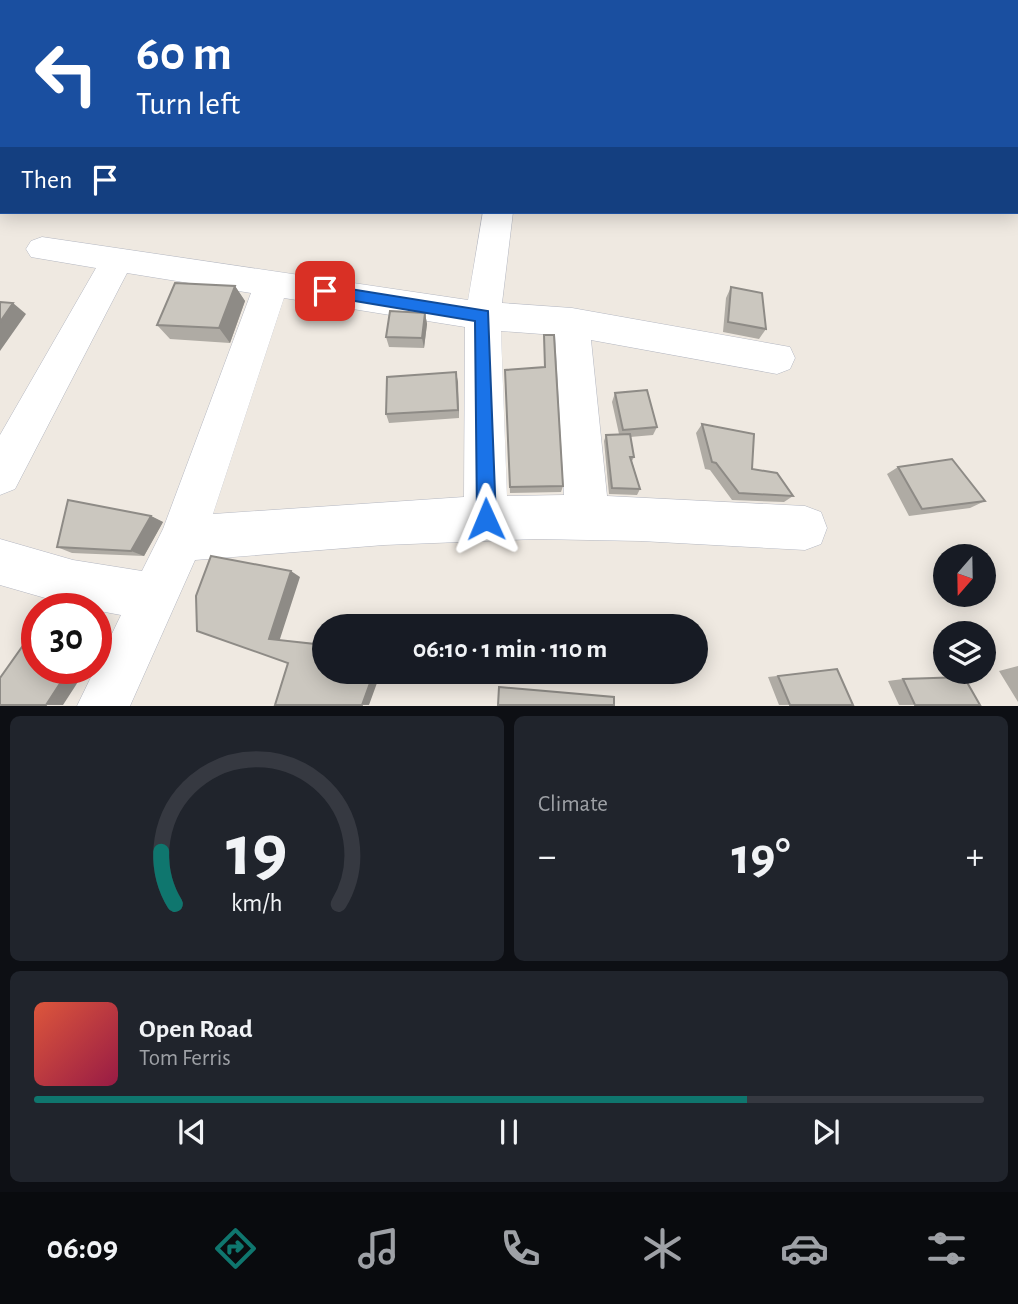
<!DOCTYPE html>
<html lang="en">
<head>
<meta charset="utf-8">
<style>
	:root { --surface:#171b24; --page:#20242c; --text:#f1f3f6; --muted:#9ea1a6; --line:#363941; --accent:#0f766e }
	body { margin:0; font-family:"Alegreya Sans",sans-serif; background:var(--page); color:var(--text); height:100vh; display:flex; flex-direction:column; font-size:26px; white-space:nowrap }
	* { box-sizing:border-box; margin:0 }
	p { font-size:23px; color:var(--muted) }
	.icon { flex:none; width:38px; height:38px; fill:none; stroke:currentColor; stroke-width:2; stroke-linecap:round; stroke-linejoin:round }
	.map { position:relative; height:706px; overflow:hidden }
	.sheet { display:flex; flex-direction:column; gap:10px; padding:10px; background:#0d0f14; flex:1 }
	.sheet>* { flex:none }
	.top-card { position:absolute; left:0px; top:0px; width:1018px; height:214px; box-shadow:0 4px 18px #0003; background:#1a4fa0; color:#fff; overflow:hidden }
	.needle { width:46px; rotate:200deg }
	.buttons { position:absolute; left:933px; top:544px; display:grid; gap:14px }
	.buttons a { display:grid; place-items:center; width:63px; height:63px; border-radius:50%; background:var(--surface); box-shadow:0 4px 18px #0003; font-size:35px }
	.speed { position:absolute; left:21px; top:593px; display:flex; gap:14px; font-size:35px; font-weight:700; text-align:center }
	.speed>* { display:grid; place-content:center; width:91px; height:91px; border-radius:50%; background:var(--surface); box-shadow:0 4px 18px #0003; line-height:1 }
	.speed .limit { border:10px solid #d22; background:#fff; color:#111 }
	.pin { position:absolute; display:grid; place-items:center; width:60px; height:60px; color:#fff; margin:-30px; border-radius:14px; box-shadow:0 4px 10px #0006 }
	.me { position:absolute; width:77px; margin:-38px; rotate:359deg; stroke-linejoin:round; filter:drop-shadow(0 0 5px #0008) }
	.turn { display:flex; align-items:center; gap:24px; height:147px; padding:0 21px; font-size:32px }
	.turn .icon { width:91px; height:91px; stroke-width:2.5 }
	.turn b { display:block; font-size:49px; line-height:60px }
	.then { display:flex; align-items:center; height:66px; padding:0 21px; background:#0003; gap:14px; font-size:26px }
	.big { font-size:52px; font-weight:700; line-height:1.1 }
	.sheet .tile { flex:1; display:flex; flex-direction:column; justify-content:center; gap:10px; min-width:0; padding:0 24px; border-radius:10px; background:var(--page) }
	.sheet .dial { align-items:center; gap:0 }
	.dial svg { height:182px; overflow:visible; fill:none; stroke:var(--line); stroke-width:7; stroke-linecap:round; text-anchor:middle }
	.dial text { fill:var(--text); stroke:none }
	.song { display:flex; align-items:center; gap:21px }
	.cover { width:84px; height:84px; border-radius:10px; background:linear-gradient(135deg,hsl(10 70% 55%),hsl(340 70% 35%)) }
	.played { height:7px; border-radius:4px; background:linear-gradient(90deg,var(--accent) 75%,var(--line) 75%) }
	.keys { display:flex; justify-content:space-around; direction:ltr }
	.heat { display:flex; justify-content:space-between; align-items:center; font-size:38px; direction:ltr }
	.sheet .tiles { flex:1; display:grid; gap:10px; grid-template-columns:1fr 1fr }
	.tile:last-child { grid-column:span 2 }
	.trip { position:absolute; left:312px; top:614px; width:396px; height:70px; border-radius:35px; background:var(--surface); box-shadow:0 4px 18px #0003; font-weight:700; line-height:70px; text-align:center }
	.menu { display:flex; height:112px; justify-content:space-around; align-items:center; background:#090b0e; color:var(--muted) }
	.menu .icon { width:49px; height:49px }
	.menu .current { color:var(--accent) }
	.menu b { font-size:32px; color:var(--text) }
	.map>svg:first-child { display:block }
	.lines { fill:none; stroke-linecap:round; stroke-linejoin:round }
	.river { fill:#75cff0; fill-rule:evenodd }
	.minor-casing { stroke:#b4b7c1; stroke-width:1 }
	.minor { fill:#fff; fill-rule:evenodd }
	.wall { fill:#afaba4 }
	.shaded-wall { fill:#8e8b86 }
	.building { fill:#cbc7bf; stroke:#8e8b86; stroke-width:2 }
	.route { fill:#1a73e8; stroke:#114b97; stroke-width:2 }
</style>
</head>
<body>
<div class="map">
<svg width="1018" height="706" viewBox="0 0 1018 706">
	<rect width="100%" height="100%" fill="#efe9e1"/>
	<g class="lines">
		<path class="river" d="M956,0H982L983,2H957Z
			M1017,22H1018V39H1017Z
			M1017,94H1018V112H1017Z
			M1017,154H1018V177H1017Z"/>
		<g class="minor-casing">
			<path id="minor" d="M72,0H94L70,2Z
				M828,0H850L851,2H829Z
				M483,212H513L502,303L572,308L790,347L795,358L790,369L777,374L591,340L607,496L805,506L821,512L827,528L821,544L805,550L641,541L536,539L384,545L195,560L130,706H77L121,615L73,606L0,585V539L73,560L142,571L163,529L251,293L127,273L15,489L0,495V435L96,268L31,257L26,249L31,241L42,237L468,300ZM284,298L465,327L464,497L213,514ZM501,331L555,335L564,495L507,496Z"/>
		</g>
		<use href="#minor" class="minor"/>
	</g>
	<path class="wall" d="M235,286L245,301L230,343L170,339L157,325Z
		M731,287L766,329L759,339L723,332L726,298Z
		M425,313L427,324L424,348L389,347L386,337Z
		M544,335L563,486L561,492L510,493L505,370L544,367Z
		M456,372L459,418L389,423L386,414Z
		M615,393L657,427L653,435L630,437L634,457L632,461L640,489L637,495L609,494L604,441L606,435L619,434L612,402Z
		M702,424L752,469L793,496L784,502L732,500L710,470L705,469L696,433Z
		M898,467L985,501L970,508L909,516L887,474Z
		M151,516L163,522L144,556L72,553L57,547Z
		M1018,666V702L999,671Z
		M837,669L853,705H779L768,677Z
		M903,679L980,705H899L888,681Z"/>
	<path class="shaded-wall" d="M235,286L245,301L230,343L219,328Z
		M13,303L26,314L0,351V322Z
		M425,313L427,324L424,348L422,338Z
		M456,372L458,382L459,418L458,410Z
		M151,516L163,522L144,556L131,551Z
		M291,571L300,577L279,642L269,639Z
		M70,668H87L63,705H46Z
		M374,672H381L369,705H362Z"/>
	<path class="building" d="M175,283L235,286L219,328L157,325Z
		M731,287L762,293L766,329L728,322Z
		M0,302L13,303L0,322Z
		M390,311L425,313L422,338L386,337Z
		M544,335H554L563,486L510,487L505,370L545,367Z
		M456,372L458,410L386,414L387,377Z
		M647,390L657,427L623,430L615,393Z
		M702,424L754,434L752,469L777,473L793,496L739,493L716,463L712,462Z
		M630,434L634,457H630L640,489L612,488L606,435Z
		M952,459L985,501L922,509L898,467Z
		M68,500L151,516L131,551L57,547Z
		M211,556L291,571L269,639L324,645V672H374L362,705H275L288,663L197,631L196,596Z
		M34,630L37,631V668H70L46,705H0V678Z
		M837,669L853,705H790L778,676Z
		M964,677L980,705H915L903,679Z
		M499,687L614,697V705H498Z"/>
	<path class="route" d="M325,285L488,311L496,519L493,525L486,528L480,525L477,519L475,321L325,296L318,291Z"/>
</svg>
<div class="buttons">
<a><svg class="needle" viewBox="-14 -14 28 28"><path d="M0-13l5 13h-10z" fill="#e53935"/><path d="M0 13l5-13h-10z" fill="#9ea1a6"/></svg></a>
<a><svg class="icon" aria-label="layers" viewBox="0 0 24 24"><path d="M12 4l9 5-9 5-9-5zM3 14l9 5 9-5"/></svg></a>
</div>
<div class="speed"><div class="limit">30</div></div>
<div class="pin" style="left:325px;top:291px;background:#d93025"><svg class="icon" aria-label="arrive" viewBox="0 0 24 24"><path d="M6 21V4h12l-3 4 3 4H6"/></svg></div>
<svg class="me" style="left:486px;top:519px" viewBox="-20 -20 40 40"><path d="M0-17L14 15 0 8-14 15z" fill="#1a73e8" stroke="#fff" stroke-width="4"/></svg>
<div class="trip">06:10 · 1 min · 110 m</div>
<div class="top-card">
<div class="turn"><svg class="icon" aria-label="left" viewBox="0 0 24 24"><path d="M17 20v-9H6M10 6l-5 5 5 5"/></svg><div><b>60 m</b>Turn left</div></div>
<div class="then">Then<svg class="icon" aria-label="arrive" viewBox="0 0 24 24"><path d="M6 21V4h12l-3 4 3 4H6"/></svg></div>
</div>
</div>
<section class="sheet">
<div class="tiles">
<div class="tile dial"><svg viewBox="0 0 100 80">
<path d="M14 69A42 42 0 1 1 86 69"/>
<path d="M14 69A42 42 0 0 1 8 46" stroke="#0f766e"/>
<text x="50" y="56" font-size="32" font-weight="700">19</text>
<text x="50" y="72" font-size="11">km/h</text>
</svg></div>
<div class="tile"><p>Climate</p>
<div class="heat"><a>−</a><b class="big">19°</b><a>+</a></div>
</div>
<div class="tile">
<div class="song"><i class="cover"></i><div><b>Open Road</b><p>Tom Ferris</p></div></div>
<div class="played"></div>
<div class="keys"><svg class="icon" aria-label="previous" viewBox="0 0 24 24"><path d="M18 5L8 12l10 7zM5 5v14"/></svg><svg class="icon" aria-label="pause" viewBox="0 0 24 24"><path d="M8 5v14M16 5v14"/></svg><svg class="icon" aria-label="next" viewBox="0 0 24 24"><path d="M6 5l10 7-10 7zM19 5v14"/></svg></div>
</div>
</div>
</section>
<nav class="menu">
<b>06:09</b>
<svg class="icon current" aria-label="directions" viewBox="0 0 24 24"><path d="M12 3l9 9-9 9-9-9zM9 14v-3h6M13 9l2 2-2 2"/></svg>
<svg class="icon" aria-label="music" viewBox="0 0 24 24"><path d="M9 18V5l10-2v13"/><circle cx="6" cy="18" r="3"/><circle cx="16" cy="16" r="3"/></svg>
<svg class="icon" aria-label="phone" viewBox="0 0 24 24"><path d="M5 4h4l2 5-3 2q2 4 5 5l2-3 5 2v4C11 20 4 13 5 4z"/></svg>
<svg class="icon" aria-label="climate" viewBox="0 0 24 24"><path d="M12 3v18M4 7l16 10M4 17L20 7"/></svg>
<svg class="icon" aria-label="car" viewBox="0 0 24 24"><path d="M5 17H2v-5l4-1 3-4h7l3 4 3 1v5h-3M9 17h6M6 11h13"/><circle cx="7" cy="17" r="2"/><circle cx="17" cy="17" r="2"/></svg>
<svg class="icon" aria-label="filters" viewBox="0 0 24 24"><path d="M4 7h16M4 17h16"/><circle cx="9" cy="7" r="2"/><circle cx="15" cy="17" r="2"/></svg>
</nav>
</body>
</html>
